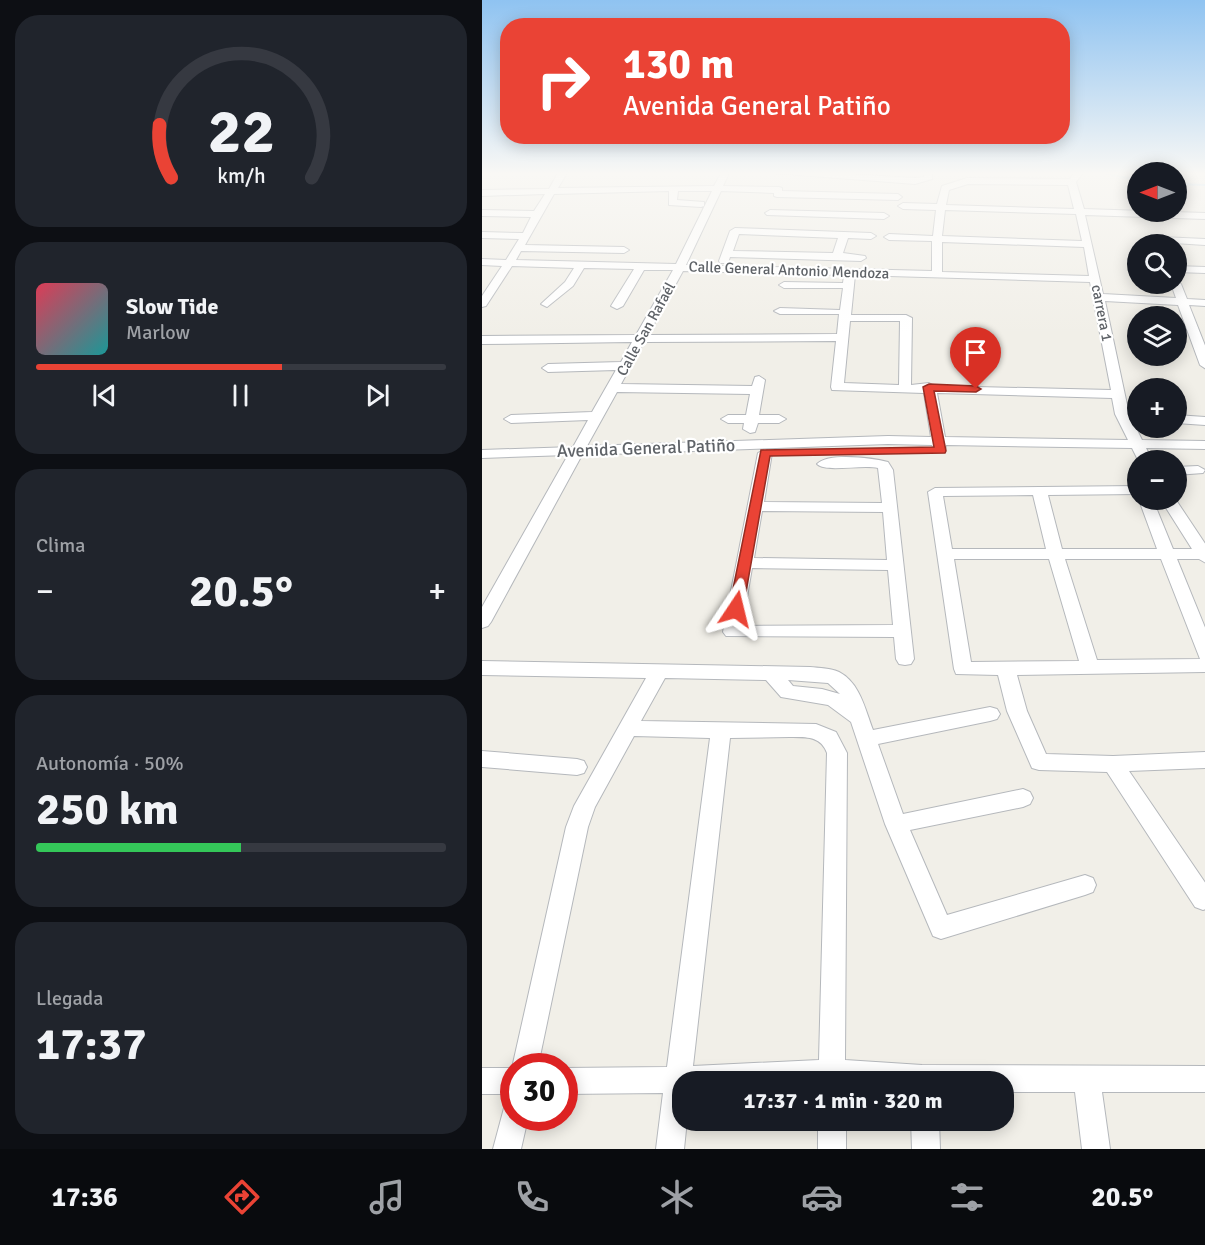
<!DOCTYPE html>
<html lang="es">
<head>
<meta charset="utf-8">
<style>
	:root { --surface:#171b24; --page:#20242c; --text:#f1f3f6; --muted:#9ea1a6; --line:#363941; --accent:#ea4335 }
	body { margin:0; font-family:Signika,sans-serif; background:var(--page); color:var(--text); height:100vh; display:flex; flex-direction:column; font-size:22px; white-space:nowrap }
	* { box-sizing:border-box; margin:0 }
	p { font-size:20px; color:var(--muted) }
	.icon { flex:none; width:33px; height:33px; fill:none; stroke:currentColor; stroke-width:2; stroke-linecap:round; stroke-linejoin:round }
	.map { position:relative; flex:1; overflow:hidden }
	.drawer { display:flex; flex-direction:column; gap:15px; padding:15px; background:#0d0f14; width:482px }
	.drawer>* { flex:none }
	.banner { position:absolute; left:18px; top:18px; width:570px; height:126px; border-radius:24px; box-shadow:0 3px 15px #0003; background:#ea4335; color:#fff; overflow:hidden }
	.needle { width:39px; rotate:270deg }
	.fabs { position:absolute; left:645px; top:162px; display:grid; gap:12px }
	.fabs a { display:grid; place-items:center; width:60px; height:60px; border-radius:50%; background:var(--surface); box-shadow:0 3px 15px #0003; font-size:30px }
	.speed { position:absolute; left:18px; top:1053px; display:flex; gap:12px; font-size:30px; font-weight:700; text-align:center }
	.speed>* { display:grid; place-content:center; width:78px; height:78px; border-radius:50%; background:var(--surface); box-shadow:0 3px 15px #0003; line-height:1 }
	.speed .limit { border:9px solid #d22; background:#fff; color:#111 }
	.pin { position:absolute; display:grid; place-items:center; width:51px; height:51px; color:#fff; margin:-62px -26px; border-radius:50% 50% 50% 0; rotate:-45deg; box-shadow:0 0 6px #0007 }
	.pin .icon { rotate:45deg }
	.me { position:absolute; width:66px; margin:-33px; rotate:10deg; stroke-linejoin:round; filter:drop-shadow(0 0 4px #0008) }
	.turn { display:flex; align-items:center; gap:21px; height:126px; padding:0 24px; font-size:27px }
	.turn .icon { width:78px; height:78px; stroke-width:2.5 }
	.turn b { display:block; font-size:42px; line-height:51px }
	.big { font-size:45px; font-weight:700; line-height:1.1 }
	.drawer .card { flex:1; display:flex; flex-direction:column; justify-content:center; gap:9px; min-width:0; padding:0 21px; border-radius:24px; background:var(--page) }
	.drawer .dial { align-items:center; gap:0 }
	.dial svg { height:156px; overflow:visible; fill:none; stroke:var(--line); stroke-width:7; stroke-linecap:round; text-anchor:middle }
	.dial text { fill:var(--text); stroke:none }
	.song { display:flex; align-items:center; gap:18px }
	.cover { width:72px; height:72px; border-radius:9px; background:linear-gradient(135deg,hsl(350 70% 55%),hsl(180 70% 35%)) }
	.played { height:6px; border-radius:3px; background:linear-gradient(90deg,var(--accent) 60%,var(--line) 60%) }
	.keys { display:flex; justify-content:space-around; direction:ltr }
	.heat { display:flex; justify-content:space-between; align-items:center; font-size:33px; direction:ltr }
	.charge { height:9px; border-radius:4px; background:linear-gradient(90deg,#34c759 50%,var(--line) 0) }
	.trip { position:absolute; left:190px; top:1071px; width:342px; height:60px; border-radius:24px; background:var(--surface); box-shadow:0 3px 15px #0003; font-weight:700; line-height:60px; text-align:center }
	.menu { display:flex; height:96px; justify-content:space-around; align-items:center; background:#090b0e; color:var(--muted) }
	.menu .icon { width:42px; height:42px }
	.menu .selected { color:var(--accent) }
	.menu b { font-size:27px; color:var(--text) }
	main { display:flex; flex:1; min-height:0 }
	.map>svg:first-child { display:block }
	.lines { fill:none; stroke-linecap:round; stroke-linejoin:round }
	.stream { stroke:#aadaff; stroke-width:2 }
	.minor-casing { stroke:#b5b8bc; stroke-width:2 }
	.minor { fill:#fff; fill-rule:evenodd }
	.route { fill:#ea4335; stroke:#982c22; stroke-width:1.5 }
	.labels { text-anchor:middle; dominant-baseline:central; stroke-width:4.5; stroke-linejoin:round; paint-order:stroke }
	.far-street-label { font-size:15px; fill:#5f6368; stroke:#fff }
	.street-label { font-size:18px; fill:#5f6368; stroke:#fff }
</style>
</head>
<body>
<main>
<section class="drawer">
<div class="card dial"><svg viewBox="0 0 100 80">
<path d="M14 69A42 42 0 1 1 86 69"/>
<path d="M14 69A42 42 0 0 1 8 42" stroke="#ea4335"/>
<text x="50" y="56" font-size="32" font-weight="700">22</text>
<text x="50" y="72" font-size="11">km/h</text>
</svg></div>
<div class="card">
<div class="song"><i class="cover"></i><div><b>Slow Tide</b><p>Marlow</p></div></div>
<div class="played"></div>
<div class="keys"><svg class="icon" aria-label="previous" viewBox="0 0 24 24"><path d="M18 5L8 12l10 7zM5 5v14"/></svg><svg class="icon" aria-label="pause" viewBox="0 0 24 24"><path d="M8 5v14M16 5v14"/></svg><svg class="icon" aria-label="next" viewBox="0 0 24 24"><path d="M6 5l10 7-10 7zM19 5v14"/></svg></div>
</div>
<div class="card"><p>Clima</p>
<div class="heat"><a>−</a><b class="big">20.5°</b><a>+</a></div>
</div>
<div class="card"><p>Autonomía · 50%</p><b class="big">250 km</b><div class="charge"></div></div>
<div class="card"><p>Llegada</p><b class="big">17:37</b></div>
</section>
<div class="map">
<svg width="724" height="1149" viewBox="0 0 724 1149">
	<rect width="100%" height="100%" fill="#f1efe8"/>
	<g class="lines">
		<path class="stream" d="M621,173L656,180
			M694,184L724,185"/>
		<g class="minor-casing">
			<path id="minor" d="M76,173H85L76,188L232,186L239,173H247L241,186L297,187L300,188V191L416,194L420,197L416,200L295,197L292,196V193L239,191L204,265L450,271V241L407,240L402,237L407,234L451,236L454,210L421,209L416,206L421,203L455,204L460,186L485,178L588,179L592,173H601L594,182L602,209L724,213V219L603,215L621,294L694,298L689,284H694V281L699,284L705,299L724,300V306L707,305L724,348V369L718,365L696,305L623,301L647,414L660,440L724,441V449L664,448L670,460H656L650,448L464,445L463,451H453L450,445L406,444L100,455L9,622L6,626L0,628V607L86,455L0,458V450L91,447L106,420L29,423L22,419L29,415L110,412L134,370L66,372L60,368L66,364L139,362L150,342L0,344V336L154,335L191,270H162L141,306L135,309L129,306L152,269L102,268L91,286L65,307L59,304L83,282L92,268L30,266L4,306L0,307V296L20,266L0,265V259L24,260L37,239L0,238V232L41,233L49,217L0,216V210L52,211L63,194L0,196V190L67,189ZM486,184L586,185L592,209L464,205L467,190ZM187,191V205L219,207L222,206V202L195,200L196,191H230L194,264L34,260L39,251L142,253L147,250L142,247L43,245L72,194ZM463,210L594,214L600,241L460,236ZM460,242L602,247L607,276L460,272ZM201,271L362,275L361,283L302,282L297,285L302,288H361L358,310L298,308L292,311L298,314H357L355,334L166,335ZM373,275L608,282L629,390L452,386L447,383L429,385L430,318L424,315H369ZM368,321H418L417,385L362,383ZM354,341L349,387L350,390L442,393L449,437L406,436L105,446L135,392L268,394L264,415H246L239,419L246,423H262L261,429L268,433L273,432L276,423H297L304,419L297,415H277L283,380L277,376L273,377L270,386L139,384L162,342ZM455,393L630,398L633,414L646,440L463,437Z
				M291,173H348L433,178L442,177V173H450V179L433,184Z
				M288,210L402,213L407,216L402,219L285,215L283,213Z
				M253,228L389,233L394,236L389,239L366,238L361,253L383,256L384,258L379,261L248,257L246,263H238L237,261L248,231ZM257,234L356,238L351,253L251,251Z
				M679,237L724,239V245L676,242L674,240Z
				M694,266L724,267V273L694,272Z
				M694,415L724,417V425L694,423Z
				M283,449L290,453L282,502L400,503L396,468C380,464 344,473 335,464C346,452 391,458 406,462L411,470L432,659L429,664L423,665L417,664L414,659L412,637L244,636L241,632L276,453ZM280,511L401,512L405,560L272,558ZM270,568L406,570L411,625L260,626Z
				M716,466L723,470L721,473L694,475V467Z
				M656,486V494L566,495L580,549H675L657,500H671L691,549H710L679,500H694L724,545V563L717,559H695L724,630V672L535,675L545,711L564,754L631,756L724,752V768L647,771L724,884V909L721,910L713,907L625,772L557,770L550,768L525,711L516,675L474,674L472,669L446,492L453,488ZM551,495L564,549H470L461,496ZM472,559H567L597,661L489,662ZM583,559H679L718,659L615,660Z
				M0,661L328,667C337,668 349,668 357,672C378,683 383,709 391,730L508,707L515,709L518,714L515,719L508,721L396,744L421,814L541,789L548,792L551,798L548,804L541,807L428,830L465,915L603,875L611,878L614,885L611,892L603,895L459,939L451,936L403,824L369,722L346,705L299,697L284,680L183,678L159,721L334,724L354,732L365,753L363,1060L440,1065L724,1066V1092H620L628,1149H600L593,1092H522V1082H201V1120H205L202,1149H174L181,1093L82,1094V1068L185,1067L228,738L152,736L113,807L106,827L56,1066H32V1094H0V1068H30L84,827L92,806L164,678L0,675ZM306,680L346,683L358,694L340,689L311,686ZM308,737C324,737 339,736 345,753L337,1060L211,1066L248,738Z
				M0,751L95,759L102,761L105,767L102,773L95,775L0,767Z
				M32,1104V1118H46L39,1149H11L22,1108Z
				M336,1120H364V1149H336Z
				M429,1120H457L458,1149H430Z"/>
		</g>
		<use href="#minor" class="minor"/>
	</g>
	<linearGradient id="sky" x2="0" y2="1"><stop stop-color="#8fc3f1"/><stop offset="0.52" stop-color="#f9f8f5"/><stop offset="1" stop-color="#f9f8f5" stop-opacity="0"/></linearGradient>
	<rect width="724" height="334" fill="url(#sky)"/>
	<path class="route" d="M447,384L494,386L499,389L494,392L452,391L464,451L463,453L288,456L261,609L254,614L249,613L247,609L279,450L452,447L441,387Z"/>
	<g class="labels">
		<g class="far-street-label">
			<text transform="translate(307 270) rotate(2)">Calle General Antonio Mendoza</text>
			<text transform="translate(620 313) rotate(79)">carrera 1</text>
			<text transform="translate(164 329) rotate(-61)">Calle San Rafaél</text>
		</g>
		<g class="street-label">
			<text transform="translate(164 448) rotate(-2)">Avenida General Patiño</text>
		</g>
	</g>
</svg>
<div class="fabs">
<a><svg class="needle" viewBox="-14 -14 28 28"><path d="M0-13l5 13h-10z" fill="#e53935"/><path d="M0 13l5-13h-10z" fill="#9ea1a6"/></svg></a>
<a><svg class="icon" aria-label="search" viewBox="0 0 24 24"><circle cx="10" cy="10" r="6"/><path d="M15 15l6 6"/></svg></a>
<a><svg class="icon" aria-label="layers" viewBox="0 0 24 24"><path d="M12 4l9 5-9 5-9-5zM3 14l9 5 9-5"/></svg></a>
<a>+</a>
<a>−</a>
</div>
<div class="speed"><div class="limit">30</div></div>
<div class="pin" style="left:494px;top:389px;background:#d93025"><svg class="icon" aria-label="arrive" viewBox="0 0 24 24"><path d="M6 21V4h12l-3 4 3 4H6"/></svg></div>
<svg class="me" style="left:254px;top:609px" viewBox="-20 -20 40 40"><path d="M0-17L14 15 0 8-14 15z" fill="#ea4335" stroke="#fff" stroke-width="4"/></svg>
<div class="trip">17:37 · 1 min · 320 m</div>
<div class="banner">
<div class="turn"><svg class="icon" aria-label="right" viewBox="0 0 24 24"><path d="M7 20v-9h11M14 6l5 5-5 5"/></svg><div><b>130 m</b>Avenida General Patiño</div></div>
</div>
</div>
</main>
<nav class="menu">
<b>17:36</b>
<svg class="icon selected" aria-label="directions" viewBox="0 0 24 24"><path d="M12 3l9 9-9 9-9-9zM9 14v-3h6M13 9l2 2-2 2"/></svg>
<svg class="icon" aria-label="music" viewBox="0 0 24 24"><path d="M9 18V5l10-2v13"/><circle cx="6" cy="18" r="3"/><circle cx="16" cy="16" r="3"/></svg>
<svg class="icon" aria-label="phone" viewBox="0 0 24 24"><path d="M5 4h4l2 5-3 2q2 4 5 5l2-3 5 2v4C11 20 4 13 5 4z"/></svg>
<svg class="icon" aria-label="climate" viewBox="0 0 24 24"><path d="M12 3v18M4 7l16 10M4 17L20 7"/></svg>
<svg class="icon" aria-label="car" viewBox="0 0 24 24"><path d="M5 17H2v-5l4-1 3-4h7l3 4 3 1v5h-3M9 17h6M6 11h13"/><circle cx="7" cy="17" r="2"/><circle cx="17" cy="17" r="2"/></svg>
<svg class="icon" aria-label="filters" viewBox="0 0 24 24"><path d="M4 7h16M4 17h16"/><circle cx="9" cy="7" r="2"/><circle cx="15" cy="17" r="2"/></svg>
<b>20.5°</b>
</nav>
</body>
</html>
